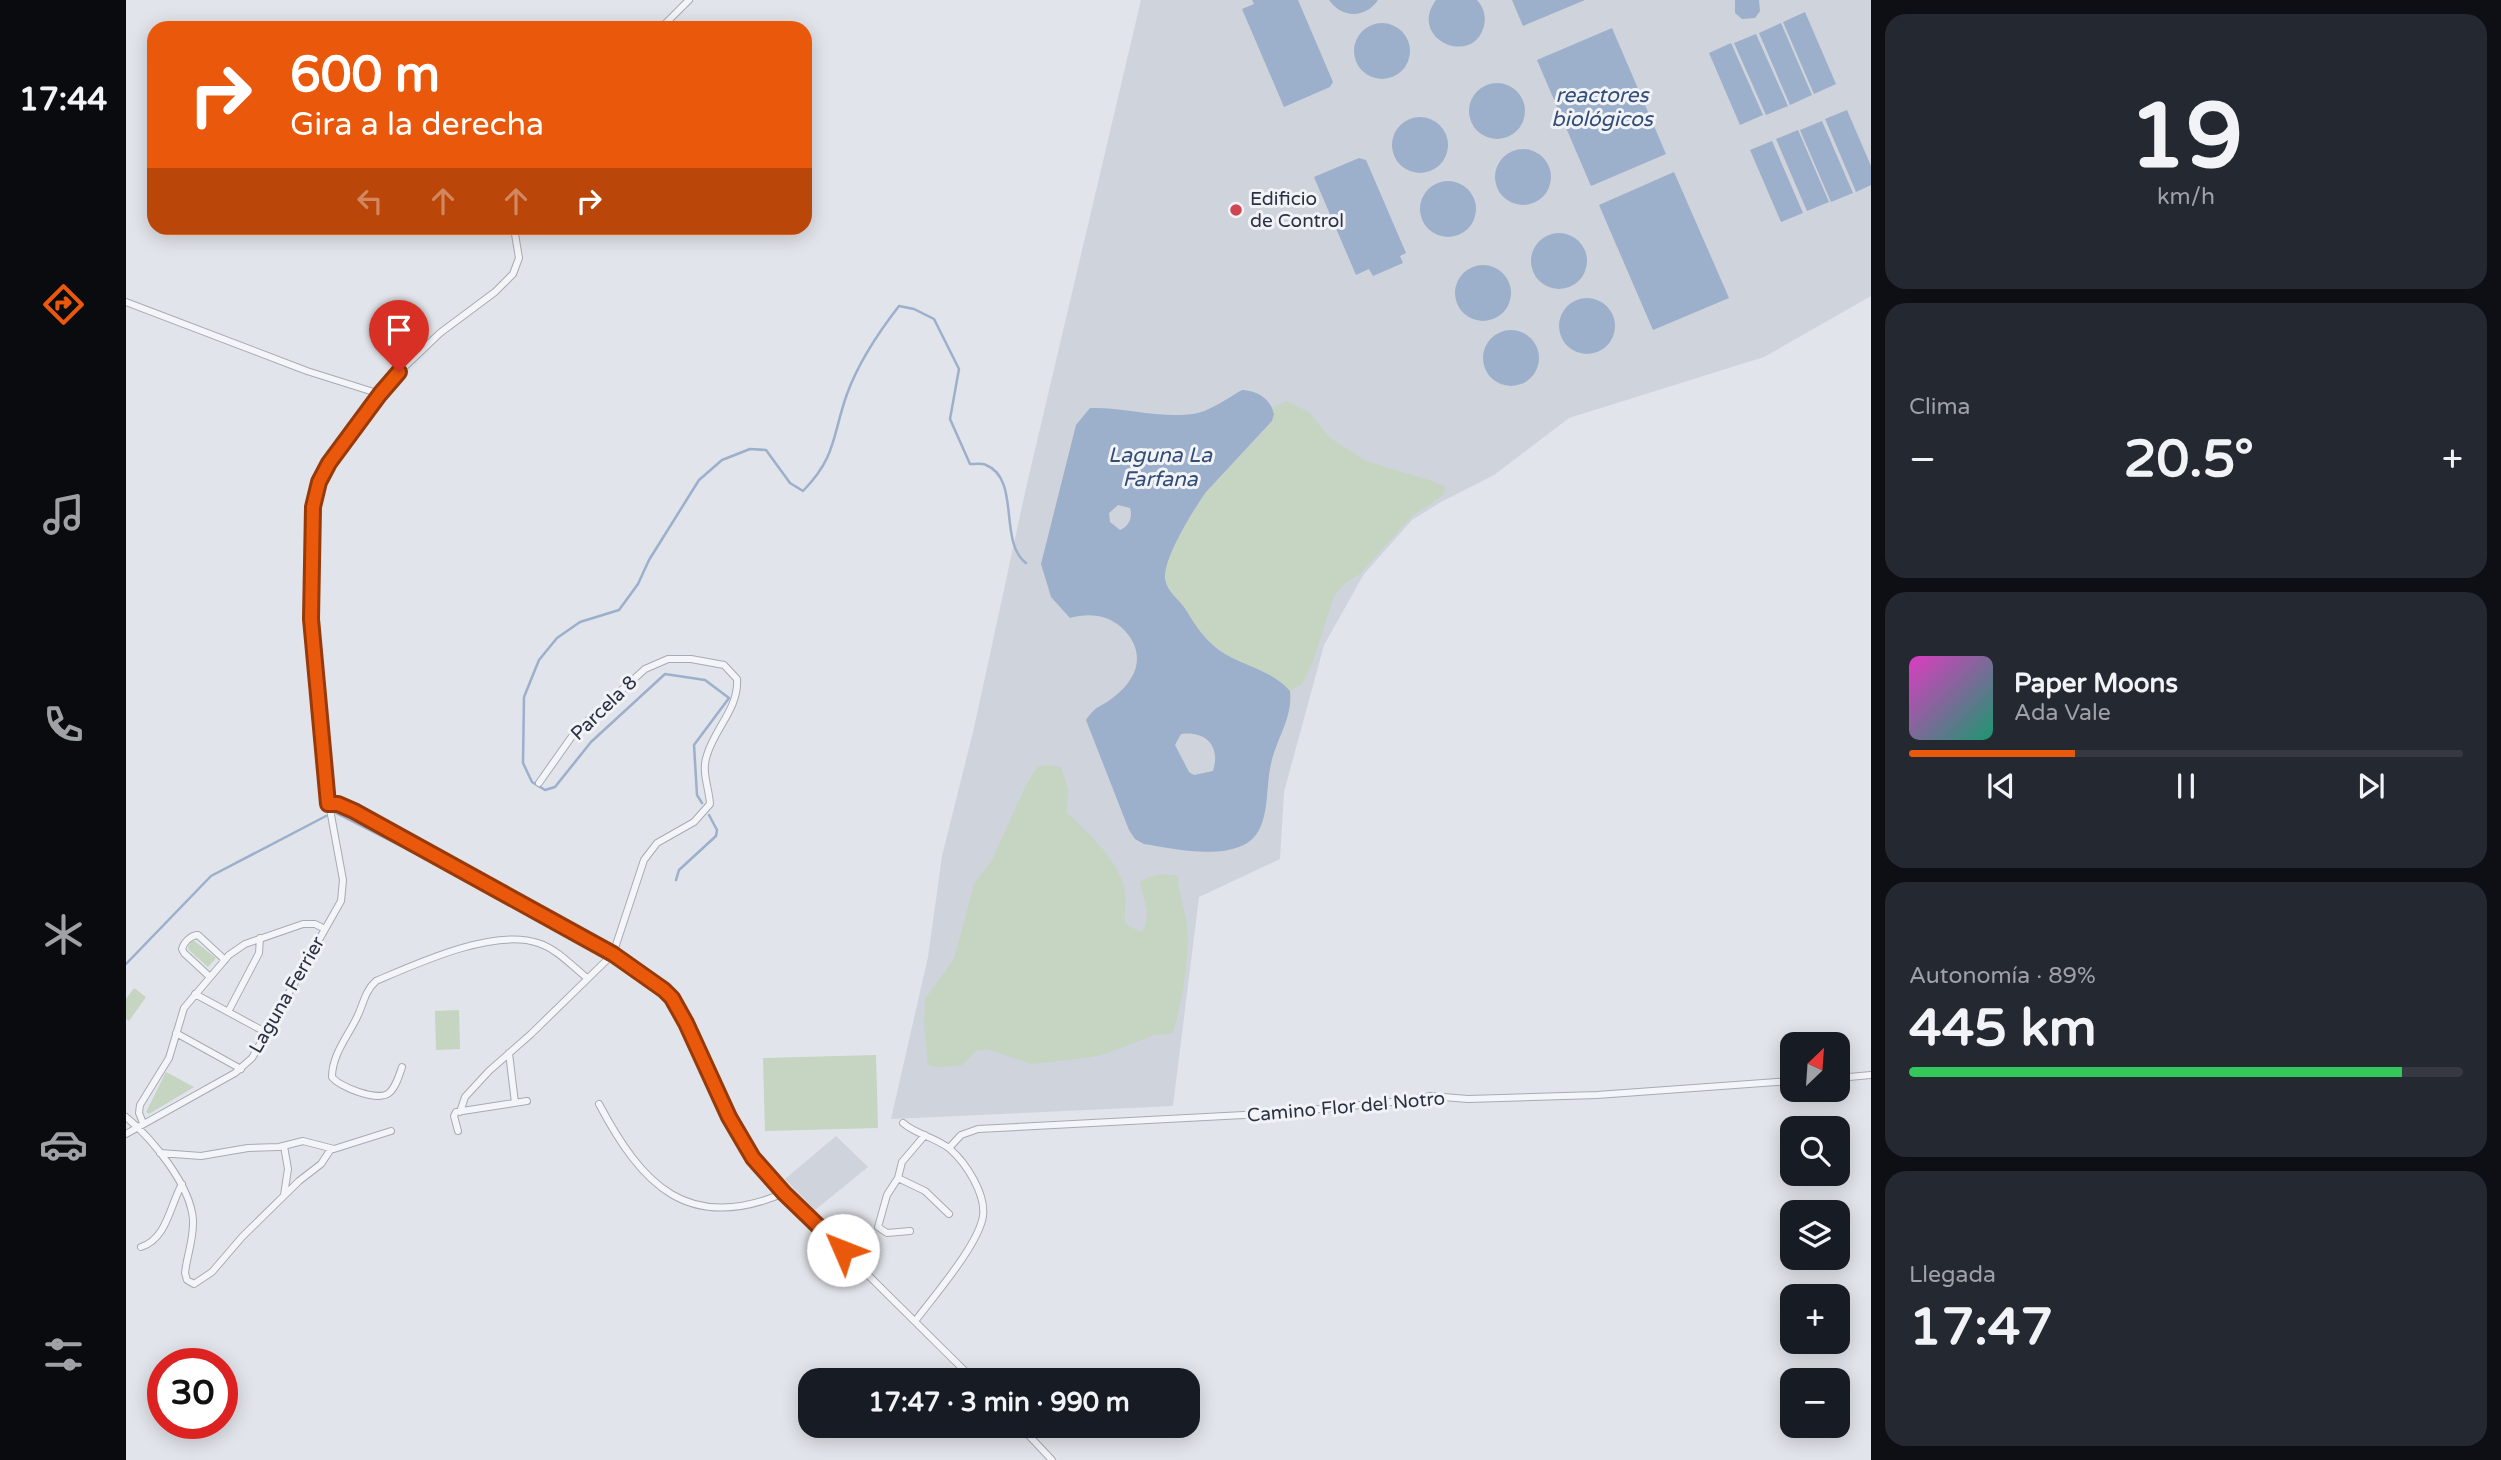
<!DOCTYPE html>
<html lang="es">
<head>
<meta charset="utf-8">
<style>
	:root { --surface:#171b24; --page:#242831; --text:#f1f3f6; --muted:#9ea1a6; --line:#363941; --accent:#ea580c }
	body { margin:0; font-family:"Varela Round",sans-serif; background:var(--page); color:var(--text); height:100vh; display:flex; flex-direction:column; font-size:26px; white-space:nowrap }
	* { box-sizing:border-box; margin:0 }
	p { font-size:23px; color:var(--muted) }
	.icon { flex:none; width:38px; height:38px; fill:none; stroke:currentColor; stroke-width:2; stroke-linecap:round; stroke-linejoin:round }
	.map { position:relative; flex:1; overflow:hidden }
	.sheet { display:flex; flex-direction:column; gap:14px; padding:14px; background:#0d0f14; width:630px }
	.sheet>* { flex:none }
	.top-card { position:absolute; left:21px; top:21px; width:665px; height:214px; border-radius:21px; box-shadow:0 4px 18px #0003; background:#ea580c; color:#fff; overflow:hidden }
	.needle { width:46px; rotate:25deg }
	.fabs { position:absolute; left:1654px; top:1032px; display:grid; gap:14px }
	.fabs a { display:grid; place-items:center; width:70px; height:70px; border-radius:14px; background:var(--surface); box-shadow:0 4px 18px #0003; font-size:35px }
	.speed { position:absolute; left:21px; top:1348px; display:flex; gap:14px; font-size:35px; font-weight:700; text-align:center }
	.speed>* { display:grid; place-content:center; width:91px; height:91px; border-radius:50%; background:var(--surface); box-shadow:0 4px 18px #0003; line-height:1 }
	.speed .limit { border:10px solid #d22; background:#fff; color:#111 }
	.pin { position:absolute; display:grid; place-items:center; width:60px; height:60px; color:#fff; margin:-72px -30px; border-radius:50% 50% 50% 0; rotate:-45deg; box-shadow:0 0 7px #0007 }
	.pin .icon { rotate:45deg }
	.me { position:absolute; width:77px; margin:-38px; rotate:314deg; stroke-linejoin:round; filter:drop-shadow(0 0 5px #0008) }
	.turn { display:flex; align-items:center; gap:24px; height:147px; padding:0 28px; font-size:32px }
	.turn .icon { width:91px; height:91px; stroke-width:2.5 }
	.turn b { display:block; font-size:49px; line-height:60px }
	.lanes { display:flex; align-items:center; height:66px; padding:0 28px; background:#0003; justify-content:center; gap:35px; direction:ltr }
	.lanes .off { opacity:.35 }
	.big { font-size:52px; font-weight:700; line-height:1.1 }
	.sheet .tile { flex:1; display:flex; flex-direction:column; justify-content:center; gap:10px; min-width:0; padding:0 24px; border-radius:21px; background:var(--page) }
	.sheet .dial { align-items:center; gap:0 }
	.dial b { font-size:91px; line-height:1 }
	.song { display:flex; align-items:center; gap:21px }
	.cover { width:84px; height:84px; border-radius:10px; background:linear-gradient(135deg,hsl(310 70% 55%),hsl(160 70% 35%)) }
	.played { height:7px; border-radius:4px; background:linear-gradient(90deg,var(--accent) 30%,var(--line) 30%) }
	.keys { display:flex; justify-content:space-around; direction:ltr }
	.heat { display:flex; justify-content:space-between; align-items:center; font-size:38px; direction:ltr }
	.charge { height:10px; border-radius:5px; background:linear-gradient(90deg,#34c759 89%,var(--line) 0) }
	.trip { position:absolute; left:672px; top:1368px; width:402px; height:70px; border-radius:21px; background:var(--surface); box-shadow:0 4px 18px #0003; font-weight:700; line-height:70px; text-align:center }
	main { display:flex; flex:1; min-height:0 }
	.dock { display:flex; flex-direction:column; width:126px; justify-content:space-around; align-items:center; background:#090b0e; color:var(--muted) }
	.dock .icon { width:49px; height:49px }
	.dock .on { color:var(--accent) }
	.dock b { font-size:32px; color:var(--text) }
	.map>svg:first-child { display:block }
	.built { fill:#cfd3dc }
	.green { fill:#c6d4c2 }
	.water { fill:#9cafcb; fill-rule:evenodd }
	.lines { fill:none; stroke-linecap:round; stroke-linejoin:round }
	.stream { stroke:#9cafcb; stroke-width:2.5 }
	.street-casing { stroke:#a6abb4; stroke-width:8 }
	.street { stroke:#f4f5f8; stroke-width:6 }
	.route-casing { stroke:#983908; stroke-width:18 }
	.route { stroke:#ea580c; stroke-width:12 }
	.poi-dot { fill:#d04551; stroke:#f1f3f7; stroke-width:2.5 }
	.labels { text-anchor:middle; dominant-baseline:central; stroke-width:6; stroke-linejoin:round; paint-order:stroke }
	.poi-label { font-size:19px; fill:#293142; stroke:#f1f3f7; text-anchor:start }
	.street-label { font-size:19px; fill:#293142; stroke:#f1f3f7 }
	.water-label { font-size:21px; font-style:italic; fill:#324d77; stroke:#f1f3f7 }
</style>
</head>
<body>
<main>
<nav class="dock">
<b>17:44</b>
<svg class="icon on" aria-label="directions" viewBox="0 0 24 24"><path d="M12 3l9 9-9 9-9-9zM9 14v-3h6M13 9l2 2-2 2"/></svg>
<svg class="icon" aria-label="music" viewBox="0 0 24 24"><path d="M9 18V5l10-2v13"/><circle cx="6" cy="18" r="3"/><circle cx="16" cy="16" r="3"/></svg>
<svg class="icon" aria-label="phone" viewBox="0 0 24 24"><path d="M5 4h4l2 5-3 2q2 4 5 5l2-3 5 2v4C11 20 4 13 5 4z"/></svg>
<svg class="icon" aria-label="climate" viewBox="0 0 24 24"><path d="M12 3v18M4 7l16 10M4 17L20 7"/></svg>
<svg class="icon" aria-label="car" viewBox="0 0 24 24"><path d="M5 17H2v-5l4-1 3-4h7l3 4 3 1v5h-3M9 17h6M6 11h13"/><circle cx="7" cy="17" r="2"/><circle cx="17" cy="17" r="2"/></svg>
<svg class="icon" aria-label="filters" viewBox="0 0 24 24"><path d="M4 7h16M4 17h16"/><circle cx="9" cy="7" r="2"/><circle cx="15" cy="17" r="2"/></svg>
</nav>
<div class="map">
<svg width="1745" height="1460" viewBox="0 0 1745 1460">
	<rect width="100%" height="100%" fill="#e1e4ea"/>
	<path class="built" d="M1015,0H1745V296L1638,357L1443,418L1368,475L1315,502L1286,520L1238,574L1198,645L1158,792L1154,859L1073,897L1047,1106L765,1119L802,957L816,856L848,728L900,488Z
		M710,1136L742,1167L689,1210L659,1179Z"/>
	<path class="green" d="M1160,401L1183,412L1204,438L1240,461L1306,481L1320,487L1316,496L1286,516L1233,575L1220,582L1208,596L1186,664L1176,684L1164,691C1147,671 1121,667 1099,654C1082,644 1070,627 1060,610C1054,600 1041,592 1039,579C1037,558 1068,509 1080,492L1146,422L1148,414L1147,407Z
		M922,765L935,767L942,789L941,813C962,833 987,855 997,883C1001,895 998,909 999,922L1004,927L1016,932C1027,914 1017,901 1014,882C1027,874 1037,873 1052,876C1052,893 1059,908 1061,925C1064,957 1056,1002 1047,1033L1026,1036L976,1055L959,1058L905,1064L861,1049L850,1051L836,1065L815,1067L802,1065L798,1024L799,999L828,959L848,884L866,860L899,787L911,767Z
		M67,940L90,958L82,967L63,950L62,947Z
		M8,988L20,997L3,1021L0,1019V999Z
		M333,1010L334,1049L310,1050L309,1011Z
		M750,1055L752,1128L639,1131L637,1058Z
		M40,1072L68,1087L23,1114L20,1112Z"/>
	<path class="water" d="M1126,0H1172L1207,82L1204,87L1158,107L1116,9L1128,4Z
		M1203,0H1252C1240,18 1216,19 1203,0Z
		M1310,0H1351C1358,8 1360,16 1358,26C1347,68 1281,39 1310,0Z
		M1386,0H1459L1397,26Z
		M1609,0H1633L1634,11L1629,18L1616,19L1609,13Z
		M1679,12L1710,84L1688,94L1657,22Z
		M1228 51a28 28 0 1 1 56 0a28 28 0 1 1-56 0Z
		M1655,23L1686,95L1664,105L1633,33Z
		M1486,28L1540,154L1465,186L1411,60Z
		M1630,34L1662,106L1640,115L1608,43Z
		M1605,43L1637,115L1614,125L1583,53Z
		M1343 111a28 28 0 1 1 56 0a28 28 0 1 1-56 0Z
		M1721,110L1745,166V185L1730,192L1699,119Z
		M1266 145a28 28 0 1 1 56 0a28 28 0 1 1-56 0Z
		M1696,121L1727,193L1705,202L1674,130Z
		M1672,130L1703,202L1681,211L1650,139Z
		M1646,141L1677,213L1655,222L1624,150Z
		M1369 177a28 28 0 1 1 56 0a28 28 0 1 1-56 0Z
		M1233,158L1240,160L1280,253L1274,256L1277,263L1247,276L1243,269L1230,275L1188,177Z
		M1548,172L1603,298L1527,330L1473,205Z
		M1294 209a28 28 0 1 1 56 0a28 28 0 1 1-56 0Z
		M1405 261a28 28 0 1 1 56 0a28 28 0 1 1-56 0Z
		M1329 293a28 28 0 1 1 56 0a28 28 0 1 1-56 0Z
		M1433 326a28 28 0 1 1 56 0a28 28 0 1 1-56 0Z
		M1357 358a28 28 0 1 1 56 0a28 28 0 1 1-56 0Z
		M1116,390C1132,391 1144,398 1148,414L1146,421L1080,492C1068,509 1037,558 1039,579C1041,592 1054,600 1060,610C1070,627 1082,644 1099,654C1121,667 1147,671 1164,691C1167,718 1150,739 1145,764C1140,785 1143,809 1134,828C1118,865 1049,849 1018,844L1009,839L1003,830L960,720C972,703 975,708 989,696C1014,676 1020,650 995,627C980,614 962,613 944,618L925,597L915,564L950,425L964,408C999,407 1039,420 1072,413C1087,409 1102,398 1116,390ZM992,505L1004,508C1007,518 1003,526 994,530L984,522L983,513ZM1055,734C1080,731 1095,746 1087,771L1068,775L1063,772L1049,745Z"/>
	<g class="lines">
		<path class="stream" d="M576,803L571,795L568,745L603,698L579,680L539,674L465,742L429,787L419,790L406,782L397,763L398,697L413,660L431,638L454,622L493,610L512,584L523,560L573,480L596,460L624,449L640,450L664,483L677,491C711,456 706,436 721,394C733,361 752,333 773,306L788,309L808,319L833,369L824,419L844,464C849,464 856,463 860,465C895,479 872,542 900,563
			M210,813L367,893L480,955
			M550,880L553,870L590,836L591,830L583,815
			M0,964L85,876L200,816"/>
		<g class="street-casing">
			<path id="street" d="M535,28L563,0
				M0,302L181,371L254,394
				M203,804H212L228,811L487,954C506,967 528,978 543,995C557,1011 565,1033 573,1052C592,1093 609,1135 637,1171L849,1381
				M84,977L58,953L56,949C58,942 65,935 72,935L99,960
				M69,994L141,1033
				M102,1012L133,953L134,938
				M50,1033L115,1069
				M383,1053L389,1103
				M276,1067C273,1076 270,1087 263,1093C252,1102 213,1087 206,1077C206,1054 223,1035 232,1015C238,1002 239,991 250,981C292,963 368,928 412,943C431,949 446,966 461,978
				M1712,1078L1745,1075
				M473,1104C516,1185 562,1234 658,1193
				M334,1112L339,1097L363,1071L405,1034L487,954L518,860L531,843L568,822L584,804C583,787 575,772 581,755C589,728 613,708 611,679L598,665L565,659H542L519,669L449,732L413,783
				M0,1117C26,1138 65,1186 67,1220C68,1238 61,1255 59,1273L61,1280L68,1284L86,1272L116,1237L173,1181L195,1164L205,1149
				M17,1123L13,1113L14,1105L43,1058L58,1008L103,955L119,944L177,924H189L199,929
				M777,1123C791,1135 809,1137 824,1149C840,1163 860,1194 857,1216C853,1244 808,1296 790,1320
				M332,1131L328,1116L330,1112L401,1101
				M0,1134L109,1073L126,1058L215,901L217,880L203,804L185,619L187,507L193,482L203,463L254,394L273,372L314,333L369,292L387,274L393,258L388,228
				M823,1148L835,1135L852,1129L1154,1113L1286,1100L1305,1096L1342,1099L1471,1095L1666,1081
				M34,1153L75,1156L122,1148L153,1147L177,1141L208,1149L265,1131
				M772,1178L799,1191L823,1214
				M158,1195L162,1169L158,1146
				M784,1231L761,1233L752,1227L761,1195L772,1178L776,1162L799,1135
				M15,1247C41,1239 44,1205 56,1184
				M894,1426L926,1460"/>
		</g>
		<use href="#street" class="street"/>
	</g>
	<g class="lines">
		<g class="route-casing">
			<path id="route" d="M273,372L254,394L203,463L193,482L187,507L185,619L202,804H212L228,811L487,954L538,990L546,998L560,1023L603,1117L627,1158L658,1193L717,1250"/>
		</g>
		<use href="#route" class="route"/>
	</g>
	<circle class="poi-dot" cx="1110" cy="210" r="7"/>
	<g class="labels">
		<g class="poi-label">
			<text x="1124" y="199">Edificio<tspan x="1124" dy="22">de Control</tspan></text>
		</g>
		<g class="street-label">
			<text transform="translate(478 708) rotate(-44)">Parcela 8</text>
			<text transform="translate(161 995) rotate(-60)">Laguna Ferrier</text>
			<text transform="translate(1220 1107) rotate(-5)">Camino Flor del Notro</text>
		</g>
		<g class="water-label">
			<text x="1476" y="95">reactores<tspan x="1476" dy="24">biológicos</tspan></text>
			<text x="1034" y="455">Laguna La<tspan x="1034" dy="24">Farfana</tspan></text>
		</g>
	</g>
</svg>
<div class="fabs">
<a><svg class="needle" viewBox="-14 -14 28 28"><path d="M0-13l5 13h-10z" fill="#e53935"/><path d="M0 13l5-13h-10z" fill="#9ea1a6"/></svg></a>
<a><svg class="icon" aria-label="search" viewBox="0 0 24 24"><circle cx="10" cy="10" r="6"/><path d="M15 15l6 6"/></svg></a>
<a><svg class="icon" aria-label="layers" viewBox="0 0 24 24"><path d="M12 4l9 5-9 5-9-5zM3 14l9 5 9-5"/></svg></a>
<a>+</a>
<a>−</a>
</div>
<div class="speed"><div class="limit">30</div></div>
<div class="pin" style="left:273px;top:372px;background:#d93025"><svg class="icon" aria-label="arrive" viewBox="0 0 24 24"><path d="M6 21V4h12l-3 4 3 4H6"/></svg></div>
<svg class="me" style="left:717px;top:1250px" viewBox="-20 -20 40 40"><circle r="19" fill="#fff"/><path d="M0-13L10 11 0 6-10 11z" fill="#ea580c"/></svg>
<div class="trip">17:47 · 3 min · 990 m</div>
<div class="top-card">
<div class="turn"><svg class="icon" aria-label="right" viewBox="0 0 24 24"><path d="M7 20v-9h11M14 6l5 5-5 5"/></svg><div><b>600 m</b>Gira a la derecha</div></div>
<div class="lanes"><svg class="icon off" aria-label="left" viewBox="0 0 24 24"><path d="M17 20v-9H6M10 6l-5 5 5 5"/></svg><svg class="icon off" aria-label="ahead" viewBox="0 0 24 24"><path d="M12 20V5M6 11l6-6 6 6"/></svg><svg class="icon off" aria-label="ahead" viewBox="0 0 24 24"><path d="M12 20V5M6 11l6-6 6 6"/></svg><svg class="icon" aria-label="right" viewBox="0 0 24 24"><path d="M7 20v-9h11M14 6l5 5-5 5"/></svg></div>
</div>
</div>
<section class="sheet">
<div class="tile dial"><b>19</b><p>km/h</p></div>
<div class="tile"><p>Clima</p>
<div class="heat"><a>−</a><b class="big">20.5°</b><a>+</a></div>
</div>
<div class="tile">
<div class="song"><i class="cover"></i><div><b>Paper Moons</b><p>Ada Vale</p></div></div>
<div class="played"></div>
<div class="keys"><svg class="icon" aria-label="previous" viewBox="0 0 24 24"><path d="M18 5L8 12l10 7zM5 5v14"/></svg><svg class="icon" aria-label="pause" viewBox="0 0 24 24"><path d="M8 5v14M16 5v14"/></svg><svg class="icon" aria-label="next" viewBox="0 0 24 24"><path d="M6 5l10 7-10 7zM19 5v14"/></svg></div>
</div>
<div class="tile"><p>Autonomía · 89%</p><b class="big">445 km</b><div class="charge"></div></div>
<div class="tile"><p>Llegada</p><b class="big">17:47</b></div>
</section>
</main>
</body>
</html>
